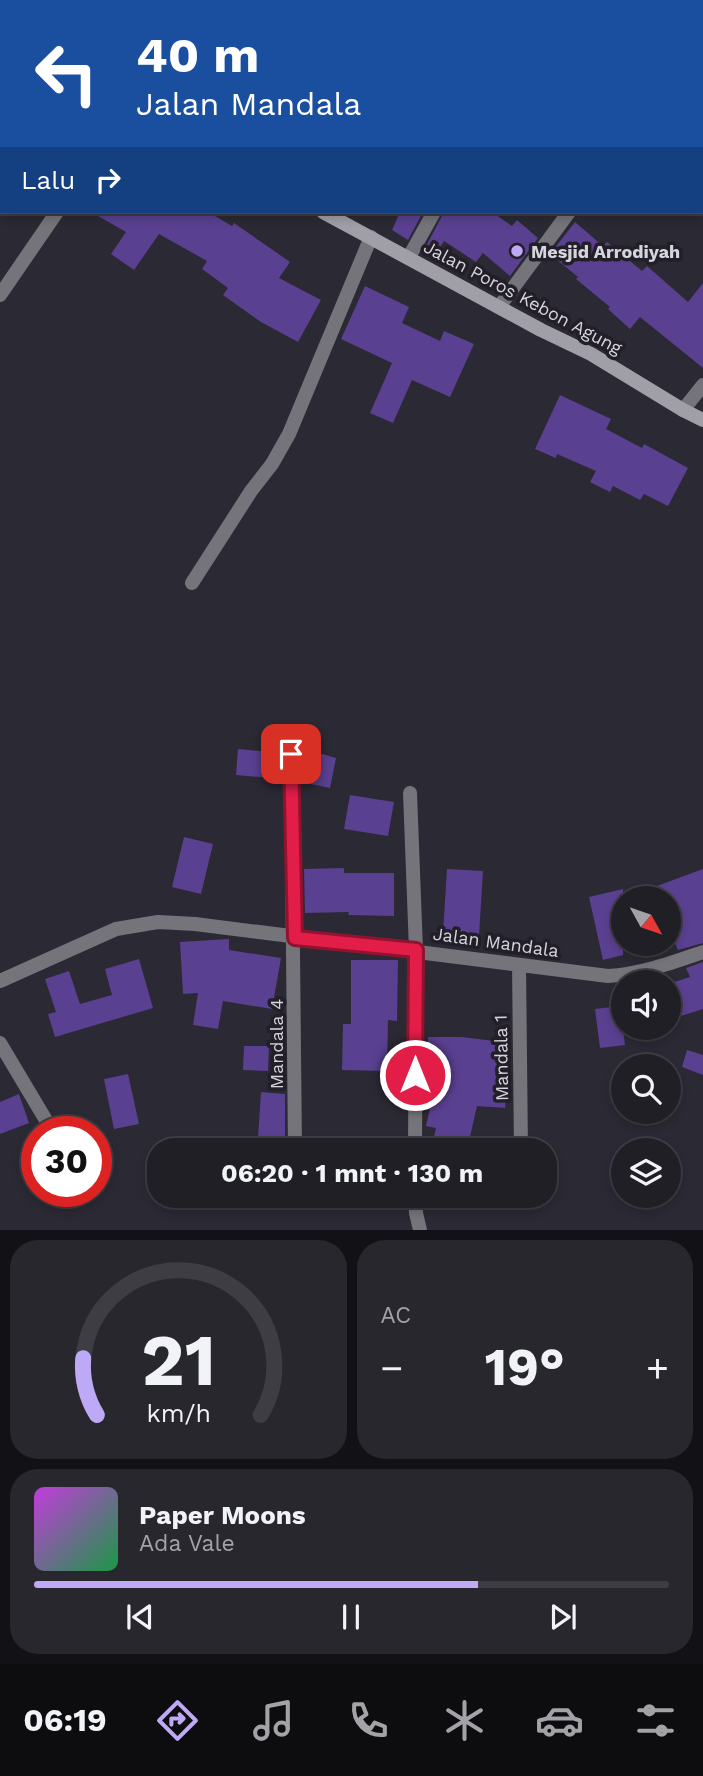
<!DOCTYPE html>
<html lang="id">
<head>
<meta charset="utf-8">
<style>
	:root { --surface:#201f26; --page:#28272e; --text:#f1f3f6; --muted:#a2a2a7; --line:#3d3d43; --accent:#bda9f5 }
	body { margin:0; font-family:"Work Sans",sans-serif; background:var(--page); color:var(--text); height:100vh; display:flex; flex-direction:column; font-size:26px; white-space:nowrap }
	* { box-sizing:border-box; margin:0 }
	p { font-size:23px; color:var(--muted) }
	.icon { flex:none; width:38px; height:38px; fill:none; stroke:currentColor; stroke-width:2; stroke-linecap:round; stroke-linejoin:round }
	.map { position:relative; height:1230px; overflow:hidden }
	.sheet { display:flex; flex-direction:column; gap:10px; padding:10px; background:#121115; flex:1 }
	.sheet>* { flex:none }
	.top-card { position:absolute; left:0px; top:0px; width:704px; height:214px; box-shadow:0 4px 10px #0003,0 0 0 2px var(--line); background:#1a4fa0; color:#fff; overflow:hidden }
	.needle { width:46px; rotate:130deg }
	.controls { position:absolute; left:611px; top:886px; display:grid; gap:14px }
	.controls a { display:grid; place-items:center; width:70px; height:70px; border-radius:50%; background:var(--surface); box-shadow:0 4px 10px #0003,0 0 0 2px var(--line); font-size:35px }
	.speed { position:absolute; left:21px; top:1116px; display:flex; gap:14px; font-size:35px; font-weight:700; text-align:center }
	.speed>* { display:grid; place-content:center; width:91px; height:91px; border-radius:50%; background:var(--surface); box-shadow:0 4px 10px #0003,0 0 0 2px var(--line); line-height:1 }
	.speed .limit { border:10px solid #d22; background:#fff; color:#111 }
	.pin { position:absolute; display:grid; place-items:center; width:60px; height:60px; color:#fff; margin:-30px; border-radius:14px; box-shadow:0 4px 10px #0006 }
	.me { position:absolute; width:77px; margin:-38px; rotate:0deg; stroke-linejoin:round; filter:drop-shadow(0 0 5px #0008) }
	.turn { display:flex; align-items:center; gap:24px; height:147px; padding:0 21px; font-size:32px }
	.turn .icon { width:91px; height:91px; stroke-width:2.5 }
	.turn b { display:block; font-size:49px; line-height:60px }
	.then { display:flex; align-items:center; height:66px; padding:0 21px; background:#0003; gap:14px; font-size:26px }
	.big { font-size:52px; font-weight:700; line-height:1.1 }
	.sheet .tile { flex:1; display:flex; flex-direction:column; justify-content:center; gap:10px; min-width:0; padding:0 24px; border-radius:28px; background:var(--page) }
	.sheet .dial { align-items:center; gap:0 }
	.dial svg { height:182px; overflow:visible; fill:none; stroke:var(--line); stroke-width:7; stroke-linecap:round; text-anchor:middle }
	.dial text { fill:var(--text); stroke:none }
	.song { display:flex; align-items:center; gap:21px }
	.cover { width:84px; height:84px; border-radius:10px; background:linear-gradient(135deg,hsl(290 70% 55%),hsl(140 70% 35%)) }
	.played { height:7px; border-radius:4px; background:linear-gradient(90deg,var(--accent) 70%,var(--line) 70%) }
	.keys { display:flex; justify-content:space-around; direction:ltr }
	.heat { display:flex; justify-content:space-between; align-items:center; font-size:38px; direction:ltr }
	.sheet .tiles { flex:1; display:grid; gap:10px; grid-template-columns:1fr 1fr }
	.tile:last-child { grid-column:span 2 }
	.trip { position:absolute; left:147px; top:1138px; width:410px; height:70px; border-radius:28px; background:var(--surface); box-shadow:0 4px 10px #0003,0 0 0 2px var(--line); font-weight:700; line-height:70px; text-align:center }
	.dock { display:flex; height:112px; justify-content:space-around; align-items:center; background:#0d0c0f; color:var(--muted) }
	.dock .icon { width:49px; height:49px }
	.dock .on { color:var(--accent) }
	.dock b { font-size:32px; color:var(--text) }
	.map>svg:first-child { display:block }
	.building { fill:#5a4090 }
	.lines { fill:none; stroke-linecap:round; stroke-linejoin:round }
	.path { stroke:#727079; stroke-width:4.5; stroke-dasharray:3.5 3.5; stroke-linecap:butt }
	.minor { stroke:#75747a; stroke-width:14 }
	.secondary { stroke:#a09ea7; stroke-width:14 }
	.route-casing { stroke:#92132f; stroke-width:18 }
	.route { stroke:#e11d48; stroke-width:12 }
	.poi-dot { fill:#bda9f5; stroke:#221f29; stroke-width:2.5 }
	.labels { text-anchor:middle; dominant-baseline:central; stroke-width:7; stroke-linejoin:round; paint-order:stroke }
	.poi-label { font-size:18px; font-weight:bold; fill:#d6d4dc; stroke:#221f29; text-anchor:start }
	.street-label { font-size:18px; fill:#d6d4dc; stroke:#221f29 }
</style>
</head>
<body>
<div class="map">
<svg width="703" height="1230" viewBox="0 0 703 1230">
	<rect width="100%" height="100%" fill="#2b2933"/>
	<path class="building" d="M91,212H208L232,226L234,223L290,262L279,278L321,300L298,342L261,322L223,295L228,288L202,269L207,261L159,234L134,270L111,254L126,232Z
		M400,212H423L408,240L392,230Z
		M444,212H492L512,226L517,220L538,238L510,276L483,253L476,262L444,241L435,256L424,250Z
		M575,222L603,246L607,242L642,271L647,266L688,302L703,283V368L640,317L630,329L608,309L610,307L576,279L578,277L550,254Z
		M365,286L409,307L402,323L440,341L444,331L474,344L450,397L412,380L393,423L370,413L392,363L341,339Z
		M560,395L611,419L606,429L642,448L644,444L688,468L668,506L644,494L640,500L613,486L610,492L590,482L596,471L557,454L556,458L535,449Z
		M238,749L282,753V779L236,775Z
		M305,749L336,758L330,788L301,782V754H304Z
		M350,795L394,802L388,836L344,829Z
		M184,837L213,844L201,894L172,887Z
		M344,868V873H394V916L348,915L349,912L305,913L304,869Z
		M447,869L483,871L479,936L443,934Z
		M703,869V943L678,950L674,941L668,943V898H631L630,896Z
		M623,889V955L603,960L589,897Z
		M229,939V950L281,958L272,1009L223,1001L218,1029L193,1025L198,993L183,994L180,942Z
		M139,959L153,1008L55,1037L48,1014L56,1012L45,979L69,971L80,1004L112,995L105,969Z
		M351,960H398L397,1021L388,1020L387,1071L342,1070L343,1024H351Z
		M703,962V1009L668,1020V984L690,977L686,968Z
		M620,1006L625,1045L600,1048L595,1009Z
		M428,1037H462L510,1043L505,1108L477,1106L467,1150H431L436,1128L426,1126L432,1099L426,1098Z
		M244,1046H269L268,1071L243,1070Z
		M687,1050L703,1055V1075L682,1067Z
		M128,1074L139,1124L114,1129L104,1079Z
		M261,1092L285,1094V1140L258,1138Z
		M19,1094L29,1123L0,1134V1102Z"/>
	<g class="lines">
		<path class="path" d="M0,155L2,153"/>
		<path class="minor" d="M428,2L430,0
			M409,257L434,212
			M0,295L57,212
			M499,307L569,212
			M683,410L703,385
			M192,583L251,491L272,464L289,434L371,237
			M291,754L295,1150
			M410,793L416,950L415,1150
			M519,965L521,1150
			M0,981L116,929L158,922L195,924L608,976C641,974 671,963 703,952
			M0,1043L53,1132
			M415,1195L416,1213L420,1230
			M522,1195V1201"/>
		<path class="secondary" d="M0,66L2,67
			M323,212L541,330L591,354L683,410L703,420"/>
	</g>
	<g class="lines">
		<g class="route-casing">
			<path id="route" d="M291,754L295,938L416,950L415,1075"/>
		</g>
		<use href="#route" class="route"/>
	</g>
	<circle class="poi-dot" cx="517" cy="251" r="7"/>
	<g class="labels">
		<g class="poi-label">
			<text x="531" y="251">Mesjid Arrodiyah</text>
		</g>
		<g class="street-label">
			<text transform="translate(523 297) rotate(28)">Jalan Poros Kebon Agung</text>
			<text transform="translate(496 942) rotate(8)">Jalan Mandala</text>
			<text transform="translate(276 1044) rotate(-90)">Mandala 4</text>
			<text transform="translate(501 1058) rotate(-91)">Mandala 1</text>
		</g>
	</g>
</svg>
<div class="controls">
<a><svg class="needle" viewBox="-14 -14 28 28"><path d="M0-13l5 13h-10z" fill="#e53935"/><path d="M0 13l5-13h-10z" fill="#a2a2a7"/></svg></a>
<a><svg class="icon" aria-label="sound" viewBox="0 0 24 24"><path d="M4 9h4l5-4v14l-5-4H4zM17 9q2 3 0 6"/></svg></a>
<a><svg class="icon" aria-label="search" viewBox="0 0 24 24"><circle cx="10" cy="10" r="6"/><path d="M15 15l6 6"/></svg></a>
<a><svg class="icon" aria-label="layers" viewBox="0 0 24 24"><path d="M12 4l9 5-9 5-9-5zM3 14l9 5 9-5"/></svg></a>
</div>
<div class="speed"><div class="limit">30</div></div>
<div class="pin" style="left:291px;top:754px;background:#d93025"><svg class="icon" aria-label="arrive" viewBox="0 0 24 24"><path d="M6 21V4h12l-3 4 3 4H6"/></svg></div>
<svg class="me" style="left:415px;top:1075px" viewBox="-20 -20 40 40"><circle r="17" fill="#e11d48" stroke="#fff" stroke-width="3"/><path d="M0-11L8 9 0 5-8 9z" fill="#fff"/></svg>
<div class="trip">06:20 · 1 mnt · 130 m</div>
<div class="top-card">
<div class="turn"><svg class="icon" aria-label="left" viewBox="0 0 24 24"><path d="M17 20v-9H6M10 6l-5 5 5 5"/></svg><div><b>40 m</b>Jalan Mandala</div></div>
<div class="then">Lalu<svg class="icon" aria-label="right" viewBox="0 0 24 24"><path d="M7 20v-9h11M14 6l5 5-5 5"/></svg></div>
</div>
</div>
<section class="sheet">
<div class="tiles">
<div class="tile dial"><svg viewBox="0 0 100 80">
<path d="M14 69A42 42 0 1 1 86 69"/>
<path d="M14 69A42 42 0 0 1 8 44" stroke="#bda9f5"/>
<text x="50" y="56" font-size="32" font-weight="700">21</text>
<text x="50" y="72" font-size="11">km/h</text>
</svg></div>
<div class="tile"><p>AC</p>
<div class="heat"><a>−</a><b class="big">19°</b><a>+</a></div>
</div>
<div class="tile">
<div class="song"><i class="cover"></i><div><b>Paper Moons</b><p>Ada Vale</p></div></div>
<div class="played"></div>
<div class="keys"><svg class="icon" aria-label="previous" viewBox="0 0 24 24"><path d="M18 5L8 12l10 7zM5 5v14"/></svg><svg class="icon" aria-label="pause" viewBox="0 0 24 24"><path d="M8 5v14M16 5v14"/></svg><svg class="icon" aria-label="next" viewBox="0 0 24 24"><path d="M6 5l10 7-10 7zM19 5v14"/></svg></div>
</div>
</div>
</section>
<nav class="dock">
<b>06:19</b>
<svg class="icon on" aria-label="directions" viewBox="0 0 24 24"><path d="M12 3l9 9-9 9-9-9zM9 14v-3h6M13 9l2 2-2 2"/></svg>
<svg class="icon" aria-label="music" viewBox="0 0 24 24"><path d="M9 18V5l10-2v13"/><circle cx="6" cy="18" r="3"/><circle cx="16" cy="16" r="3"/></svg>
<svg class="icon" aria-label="phone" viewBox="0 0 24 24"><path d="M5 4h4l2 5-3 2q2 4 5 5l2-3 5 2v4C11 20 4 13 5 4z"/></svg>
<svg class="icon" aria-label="climate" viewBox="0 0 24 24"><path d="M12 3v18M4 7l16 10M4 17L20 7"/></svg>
<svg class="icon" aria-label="car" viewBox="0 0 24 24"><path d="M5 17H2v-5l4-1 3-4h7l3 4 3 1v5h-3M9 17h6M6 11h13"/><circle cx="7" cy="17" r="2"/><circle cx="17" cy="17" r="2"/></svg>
<svg class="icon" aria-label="filters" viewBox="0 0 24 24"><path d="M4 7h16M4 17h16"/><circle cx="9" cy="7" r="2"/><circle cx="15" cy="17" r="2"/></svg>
</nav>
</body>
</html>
